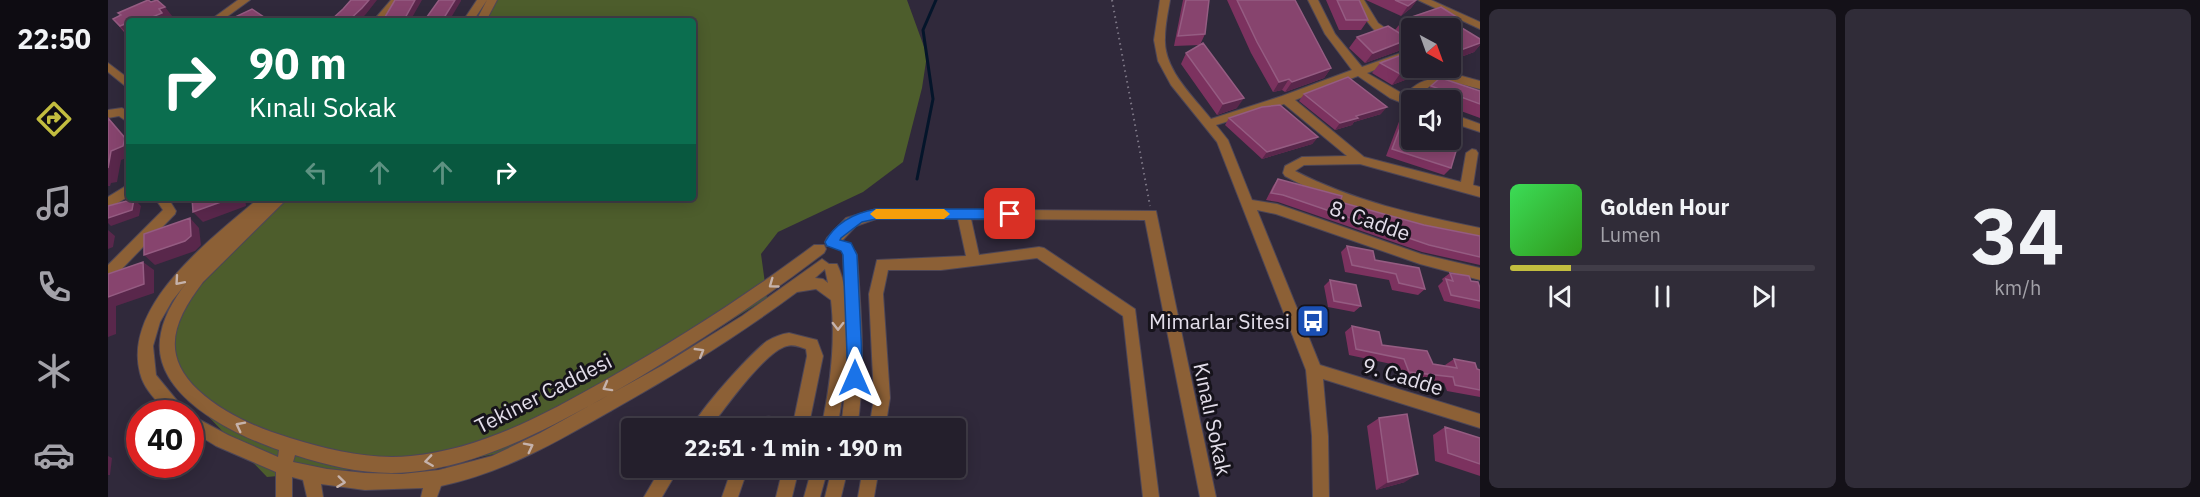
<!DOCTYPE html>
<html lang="en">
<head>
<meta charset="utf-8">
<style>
	:root { --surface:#241f2c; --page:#302c38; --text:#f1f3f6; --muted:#a3a2a9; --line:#413d48; --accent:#c2bd3f }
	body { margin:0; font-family:"IBM Plex Sans",sans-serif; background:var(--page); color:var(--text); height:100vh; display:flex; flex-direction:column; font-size:22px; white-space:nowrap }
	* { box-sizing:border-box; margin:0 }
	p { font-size:20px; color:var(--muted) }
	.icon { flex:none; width:33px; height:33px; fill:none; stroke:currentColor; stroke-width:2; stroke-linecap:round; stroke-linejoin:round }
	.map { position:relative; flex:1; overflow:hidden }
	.drawer { display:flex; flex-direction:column; gap:9px; padding:9px; background:#141118; width:720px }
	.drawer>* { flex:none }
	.banner { position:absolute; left:18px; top:18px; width:570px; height:183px; border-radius:6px; box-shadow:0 3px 15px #0003,0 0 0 2px var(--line); background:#0b6e4f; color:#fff; overflow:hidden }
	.needle { width:39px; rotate:139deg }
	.controls { position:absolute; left:1293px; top:18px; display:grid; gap:12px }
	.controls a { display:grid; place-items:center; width:60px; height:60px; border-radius:6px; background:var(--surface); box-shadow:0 3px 15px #0003,0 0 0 2px var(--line); font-size:30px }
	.speed { position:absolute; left:18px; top:400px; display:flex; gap:12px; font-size:30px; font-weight:700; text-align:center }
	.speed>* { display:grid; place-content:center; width:78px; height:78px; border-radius:50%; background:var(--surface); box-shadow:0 3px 15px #0003,0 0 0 2px var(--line); line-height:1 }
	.speed .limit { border:9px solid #d22; background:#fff; color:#111 }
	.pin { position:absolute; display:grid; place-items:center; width:51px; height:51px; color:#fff; margin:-26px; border-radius:12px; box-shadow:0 3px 9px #0006 }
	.me { position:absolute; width:66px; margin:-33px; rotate:0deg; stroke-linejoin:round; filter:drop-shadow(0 0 4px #0008) }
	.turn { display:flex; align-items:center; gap:21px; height:126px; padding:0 24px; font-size:27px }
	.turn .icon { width:78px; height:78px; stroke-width:2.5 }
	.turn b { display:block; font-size:42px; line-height:51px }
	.lanes { display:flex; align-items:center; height:57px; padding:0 24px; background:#0003; justify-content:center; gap:30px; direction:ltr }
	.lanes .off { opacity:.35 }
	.drawer .card { flex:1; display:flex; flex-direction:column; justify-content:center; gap:9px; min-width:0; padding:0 21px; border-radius:9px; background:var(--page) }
	.drawer .dial { align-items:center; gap:0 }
	.dial b { font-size:78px; line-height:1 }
	.song { display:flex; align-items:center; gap:18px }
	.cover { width:72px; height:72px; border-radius:9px; background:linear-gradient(135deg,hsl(130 70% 55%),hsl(110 70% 35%)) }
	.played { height:6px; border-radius:3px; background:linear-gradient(90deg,var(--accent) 20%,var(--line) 20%) }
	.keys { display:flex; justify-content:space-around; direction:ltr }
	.drawer .tiles { flex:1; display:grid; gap:9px; grid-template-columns:repeat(2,1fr) }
	.trip { position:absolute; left:513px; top:418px; width:345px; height:60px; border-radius:6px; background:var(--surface); box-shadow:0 3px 15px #0003,0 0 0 2px var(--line); font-weight:800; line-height:60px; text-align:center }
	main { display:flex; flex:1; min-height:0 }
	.tabs { display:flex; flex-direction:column; width:108px; justify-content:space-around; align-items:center; background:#0e0c12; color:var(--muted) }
	.tabs .icon { width:42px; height:42px }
	.tabs .active { color:var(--accent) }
	.tabs b { font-size:27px; color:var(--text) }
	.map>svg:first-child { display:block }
	.green { fill:#4d5d2c }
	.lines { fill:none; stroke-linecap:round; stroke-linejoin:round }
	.stream { stroke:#04152a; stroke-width:3 }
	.minor-casing { stroke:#4d4657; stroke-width:2 }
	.path { stroke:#7b7584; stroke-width:2; stroke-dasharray:1.5 4; stroke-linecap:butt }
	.minor { fill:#8c6036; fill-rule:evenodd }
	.wall { fill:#7c325f }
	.shaded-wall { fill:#59274b }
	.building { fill:#87446e; stroke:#955c82; stroke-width:1.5 }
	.oneway { stroke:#c5b2ab }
	.route { fill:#1a73e8; stroke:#114b97; stroke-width:1.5 }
	.slow { fill:#f59e0b }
	.labels { text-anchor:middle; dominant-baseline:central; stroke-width:6; stroke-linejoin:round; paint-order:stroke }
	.street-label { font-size:21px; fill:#e3deea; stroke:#16131b }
	.poi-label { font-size:21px; fill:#e3deea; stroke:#16131b; text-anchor:end }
</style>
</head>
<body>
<main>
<nav class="tabs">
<b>22:50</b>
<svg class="icon active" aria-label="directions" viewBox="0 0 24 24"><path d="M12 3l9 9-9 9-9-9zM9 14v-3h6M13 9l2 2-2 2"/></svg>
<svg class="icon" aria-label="music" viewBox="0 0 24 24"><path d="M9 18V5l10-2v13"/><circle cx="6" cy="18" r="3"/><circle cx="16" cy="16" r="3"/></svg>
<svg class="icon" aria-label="phone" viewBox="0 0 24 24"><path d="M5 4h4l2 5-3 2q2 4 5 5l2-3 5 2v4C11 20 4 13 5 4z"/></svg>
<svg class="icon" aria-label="climate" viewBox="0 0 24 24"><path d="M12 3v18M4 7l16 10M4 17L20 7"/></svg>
<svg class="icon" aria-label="car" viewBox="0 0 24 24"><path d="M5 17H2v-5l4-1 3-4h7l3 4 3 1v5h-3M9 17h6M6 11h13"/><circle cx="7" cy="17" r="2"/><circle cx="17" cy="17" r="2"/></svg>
</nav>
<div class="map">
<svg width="1372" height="497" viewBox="0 0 1372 497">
	<rect width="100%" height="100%" fill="#30293b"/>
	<path class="green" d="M374,0H799L819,55L814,88L795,162L755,192L670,232L653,254L659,298L508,392L402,451L312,469L235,470L159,477L94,410L62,381L52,343L70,309L177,198H585V21H366Z"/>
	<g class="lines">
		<path class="stream" d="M809,179L825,99L815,30L828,0"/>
		<g class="minor-casing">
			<path id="minor" d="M130,0H142L113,21H101Z
				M283,0H293L276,21H265Z
				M369,0H389L378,21H368L379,0L365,21H355Z
				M1052,0H1062C1060,12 1057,25 1057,38C1055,69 1085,96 1103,119L1174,96L1244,70L1217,34L1200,0H1210L1227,34L1254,67L1304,49V56L1259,73L1297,95C1321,68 1343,81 1372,93V101L1340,89L1322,86L1306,99L1308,100H1304V107L1282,98L1250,76L1187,100L1256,157L1353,182L1358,153L1364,149L1368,150L1370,153L1365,185L1372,187V197L1252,164L1196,165L1187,171C1245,201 1309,215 1372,228V238C1305,224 1237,209 1177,176L1175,173L1177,166L1194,157L1239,156L1176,104L1108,125L1120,140L1144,200L1169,204L1313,254L1372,268V280L1312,264L1168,214L1149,210L1212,365L1372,414V428L1215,379L1220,436L1221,497H1205L1204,436L1198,370L1109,142L1063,85L1050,61L1046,40Z
				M1246,0H1256L1270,23L1290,37V41C1270,44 1254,14 1246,0Z
				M1310,0H1323L1372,22V29Z
				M0,63L21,79V89L0,72Z
				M1311,68H1325L1372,81V89L1326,77Z
				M14,108L21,112V123L11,116L0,118V110Z
				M1342,113L1372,124V132L1342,122Z
				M21,184V196L0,209V197Z
				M47,198H60L68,211L67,214L5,278L0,280V265L55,210Z
				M151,198H180L95,282C67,319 51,353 90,390C116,414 149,428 182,438C221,450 262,460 303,456C373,449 436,415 496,381C569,340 639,295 706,245H716L718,249L716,253C645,307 570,356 492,400C433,432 371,465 303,472C263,476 224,467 187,455L185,462L219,469L257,473L294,474L331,470L384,456L432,433L555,365L634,316L714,259L721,264H729C748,303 737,387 729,429H713C722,387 728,343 723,300L708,289L689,292C631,335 570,373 508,408C448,442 400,471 333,486L329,497H313L315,488L257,490L213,484L215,497H199L195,480L184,477V497H168V472L108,446L82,430L81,414L120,435L170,457L171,450C125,434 40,394 53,333C57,312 70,293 83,277L64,301L52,322L45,346L48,375L80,414H61C50,402 36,390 32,373C14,304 106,237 151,198ZM717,269L720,283L715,279L707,278Z
				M768,209L1048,211L1108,497H1092L1037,220L863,219L871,255L931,247L936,248L1027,309L1051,497H1035L1015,316L929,258L833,270H780L775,294L782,398L777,429H761L766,398L761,294L769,260L858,256L850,219H768L748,226L729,246H719L717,242L719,238L738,218Z
				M742,250L747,251L749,255C753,313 758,371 749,429H733L740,364L735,255L737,251Z
				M681,333L709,340L715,356L700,429H641C649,411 671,416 685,424L699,356L698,349C692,347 685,344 679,346C657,351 616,410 601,429H583C591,410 642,354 659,341C666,337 673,334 681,333Z
				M553,468H571L554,497H536Z
				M624,468H640L630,497H614Z
				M675,468H691L684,497H668Z
				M704,468H720L712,497H696Z
				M724,468H740L733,497H717Z
				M755,468H771L766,497H750Z"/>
		</g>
		<path class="path" d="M1004,0L1042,206"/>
		<use href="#minor" class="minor"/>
	</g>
	<path class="wall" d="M1075,0H1101L1097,34L1092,45L1066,46Z
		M1119,0H1187L1223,68L1216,78L1177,92L1174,90L1165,92L1143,53Z
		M1218,0H1251L1260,20L1253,30H1231Z
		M1258,0H1309L1303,8L1293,16Z
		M5,19L21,21V38Z
		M1295,20L1348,25L1372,39V45L1366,52L1342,61V28H1304V41L1301,39L1293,50L1257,63L1241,48L1249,37L1287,30Z
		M1078,53L1129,108L1109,115L1073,64Z
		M1272,63L1315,73L1284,85L1264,73Z
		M1323,86L1372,91V118L1342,107V100H1325L1315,97Z
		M1196,94L1273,114L1246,122L1244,125L1227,130L1191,101Z
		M1298,112L1343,168L1336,175L1278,156L1292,119Z
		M1121,118L1210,137L1204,144L1154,159L1117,125Z
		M1170,179L1232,202L1316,225L1372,236V265L1314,252L1170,202L1158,200L1165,186Z
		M1239,246L1267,260L1317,289L1310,295L1284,290L1281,280L1237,272L1233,252Z
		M1342,273L1363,281L1372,288V309L1336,301L1330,286L1335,281L1334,279Z
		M1222,280L1253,306L1246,312L1220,307L1216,286Z
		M1244,326L1274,345L1325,364L1338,366L1337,365L1346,359L1372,370V397L1339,391L1336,383L1293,378L1288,365L1241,355L1237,332Z
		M1271,418L1297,482L1268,490L1259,426Z
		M1337,427L1372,438V476L1327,461L1325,435Z"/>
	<path class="shaded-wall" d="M261,0H269L258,14L251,21H240Z
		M307,0H314L302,21H293Z
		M347,0H353V1L341,21H334Z
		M1308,0H1309L1303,8L1293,16L1300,6Z
		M57,7L68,21H35L51,9Z
		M1352,19L1344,30V22Z
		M19,23L21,25V36L12,26Z
		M1301,39L1293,50L1257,63L1265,53Z
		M1372,43V45L1366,52L1342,61V54Z
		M1223,68L1216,78L1177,92L1184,82Z
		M1310,68H1319L1315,73L1284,85L1292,74Z
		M1181,79L1174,90L1165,92L1171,82Z
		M1136,98L1129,108L1109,115L1115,104Z
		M1279,107L1273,114L1246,122L1244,125L1227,130L1232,123L1248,116Z
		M0,117L21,141V157L13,160L9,182L3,183L2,186H0Z
		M1210,137L1204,144L1154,159L1159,152Z
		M124,198H137L138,206L95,222L85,212Z
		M26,199L33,206L31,216L3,226L0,223V218Z
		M82,218L91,228L93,245L87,251L47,265L36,255Z
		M0,230L7,236L5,247L0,249Z
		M35,262L46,270V293L8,306V334L0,337V340V297Z
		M0,456L4,458L2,475H0Z
		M1310,474L1297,482L1268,490L1280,482Z"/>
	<path class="building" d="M40,0L43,2L49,0L57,7L51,9L54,13L35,21H21V25L19,23L12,26L5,19L13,15L10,13Z
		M243,0H261L254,8L240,21H222L235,9Z
		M287,0H307L297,18L293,21H272L277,17Z
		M331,0H347L334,21H316Z
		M1078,0H1101L1097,34L1070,36Z
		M1129,0H1187L1223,68L1184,82L1181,79L1171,82L1149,42Z
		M1229,0H1251L1260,20H1238Z
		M1287,0H1308L1300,6Z
		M1333,7L1352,19L1344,22L1372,39V43L1342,54V28H1308L1295,20Z
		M144,9L162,21L165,19L169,21H134L127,17Z
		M1280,26L1301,39L1265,53L1249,37Z
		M1095,43L1136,98L1115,104L1078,53Z
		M1304,51V68H1310L1292,74L1272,63Z
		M1240,77L1279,107L1248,116L1250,118L1232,123L1196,94Z
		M1332,78L1336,79L1372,91V104L1323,86Z
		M1172,105L1210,137L1159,152L1121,118L1154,107Z
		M1298,112L1304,114V140H1342V127L1354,131L1343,168L1284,149Z
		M0,118L17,138L15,146L3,151L0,168Z
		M1170,179L1234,196L1232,202L1316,225L1372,236V257L1321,245L1175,195L1163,193Z
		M84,198H124L85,212Z
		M26,199L24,210L0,218V206Z
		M82,218L83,236L77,241L36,255V234Z
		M1239,246L1265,251L1267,260L1311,268L1317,289L1291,283L1288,274L1244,265Z
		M35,262L36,284L0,297V274Z
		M1342,273L1361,276L1363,281L1370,282L1372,288V301L1343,295L1338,279L1345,281Z
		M1222,280L1248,285L1253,306L1226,301Z
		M1244,326L1271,332L1274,345L1319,351L1325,364L1349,368L1346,359L1367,363L1369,369L1372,370V390L1347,385L1345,377L1301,372L1296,359L1248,349Z
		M1299,414L1310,474L1280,482L1271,418Z
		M1337,427L1372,438V464L1340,453Z"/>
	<defs><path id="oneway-chevron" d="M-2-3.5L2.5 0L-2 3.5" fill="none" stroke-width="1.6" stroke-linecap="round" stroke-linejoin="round" transform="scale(1.5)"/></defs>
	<g class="oneway">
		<use href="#oneway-chevron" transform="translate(71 281) rotate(131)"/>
		<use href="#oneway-chevron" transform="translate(665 284) rotate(144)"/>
		<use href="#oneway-chevron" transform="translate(730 326) rotate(90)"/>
		<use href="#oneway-chevron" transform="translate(592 352) rotate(-31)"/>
		<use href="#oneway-chevron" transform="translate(499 387) rotate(151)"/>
		<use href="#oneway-chevron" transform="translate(132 426) rotate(-153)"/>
		<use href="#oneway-chevron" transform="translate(421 447) rotate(-27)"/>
		<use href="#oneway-chevron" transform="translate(321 461) rotate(172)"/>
		<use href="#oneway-chevron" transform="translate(233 482) rotate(7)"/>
	</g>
	<path class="route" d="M768,209H902L909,214L902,219H768L754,222L733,238L732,240L743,243L749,255L755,378L753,383L747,385L742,383L740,378L735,255L733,251L719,246L717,242C728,222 746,213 768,209Z"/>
	<path class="slow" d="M768,209H836L842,214L836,219H768L762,214Z"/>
	<defs>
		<g id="bus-square" transform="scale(1.725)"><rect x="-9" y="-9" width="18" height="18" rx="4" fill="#1a4fb4" stroke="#16131b"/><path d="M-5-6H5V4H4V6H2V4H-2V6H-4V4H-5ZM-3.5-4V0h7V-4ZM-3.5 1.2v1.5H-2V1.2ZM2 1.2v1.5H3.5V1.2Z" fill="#fff"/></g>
	</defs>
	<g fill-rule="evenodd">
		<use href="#bus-square" x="1205" y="321"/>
	</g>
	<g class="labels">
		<g class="street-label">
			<text transform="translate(1262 220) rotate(19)">8. Cadde</text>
			<text transform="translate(1295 376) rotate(17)">9. Cadde</text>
			<text transform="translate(435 393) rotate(-27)">Tekiner Caddesi</text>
			<text transform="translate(1105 419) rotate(78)">Kınalı Sokak</text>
		</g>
		<g class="poi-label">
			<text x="1182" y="321">Mimarlar Sitesi</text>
		</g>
	</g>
</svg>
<div class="controls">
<a><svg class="needle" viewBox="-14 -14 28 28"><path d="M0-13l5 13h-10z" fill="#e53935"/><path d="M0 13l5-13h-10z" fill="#a3a2a9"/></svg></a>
<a><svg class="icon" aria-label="sound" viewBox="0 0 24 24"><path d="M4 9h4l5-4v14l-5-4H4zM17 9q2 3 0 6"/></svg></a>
</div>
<div class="speed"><div class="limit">40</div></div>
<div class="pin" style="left:902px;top:214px;background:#d93025"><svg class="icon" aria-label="arrive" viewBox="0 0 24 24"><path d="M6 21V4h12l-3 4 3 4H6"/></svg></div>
<svg class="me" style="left:747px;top:378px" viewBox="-20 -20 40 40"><path d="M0-17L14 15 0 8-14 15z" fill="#1a73e8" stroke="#fff" stroke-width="4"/></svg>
<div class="trip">22:51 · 1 min · 190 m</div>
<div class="banner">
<div class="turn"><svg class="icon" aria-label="right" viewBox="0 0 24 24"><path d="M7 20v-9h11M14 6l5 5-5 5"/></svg><div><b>90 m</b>Kınalı Sokak</div></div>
<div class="lanes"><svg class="icon off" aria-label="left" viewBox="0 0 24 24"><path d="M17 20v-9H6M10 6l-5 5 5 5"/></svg><svg class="icon off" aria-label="ahead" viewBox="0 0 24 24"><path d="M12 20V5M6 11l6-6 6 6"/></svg><svg class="icon off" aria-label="ahead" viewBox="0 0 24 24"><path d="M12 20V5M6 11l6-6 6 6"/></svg><svg class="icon" aria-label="right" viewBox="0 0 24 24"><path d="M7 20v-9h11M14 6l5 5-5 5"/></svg></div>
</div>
</div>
<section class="drawer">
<div class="tiles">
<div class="card">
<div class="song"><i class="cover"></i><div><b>Golden Hour</b><p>Lumen</p></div></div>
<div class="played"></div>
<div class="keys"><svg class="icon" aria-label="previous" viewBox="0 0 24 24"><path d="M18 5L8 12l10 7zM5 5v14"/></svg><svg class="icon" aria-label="pause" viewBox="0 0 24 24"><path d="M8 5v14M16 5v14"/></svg><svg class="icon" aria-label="next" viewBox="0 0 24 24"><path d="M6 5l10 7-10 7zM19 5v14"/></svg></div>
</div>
<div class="card dial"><b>34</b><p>km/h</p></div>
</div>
</section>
</main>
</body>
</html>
